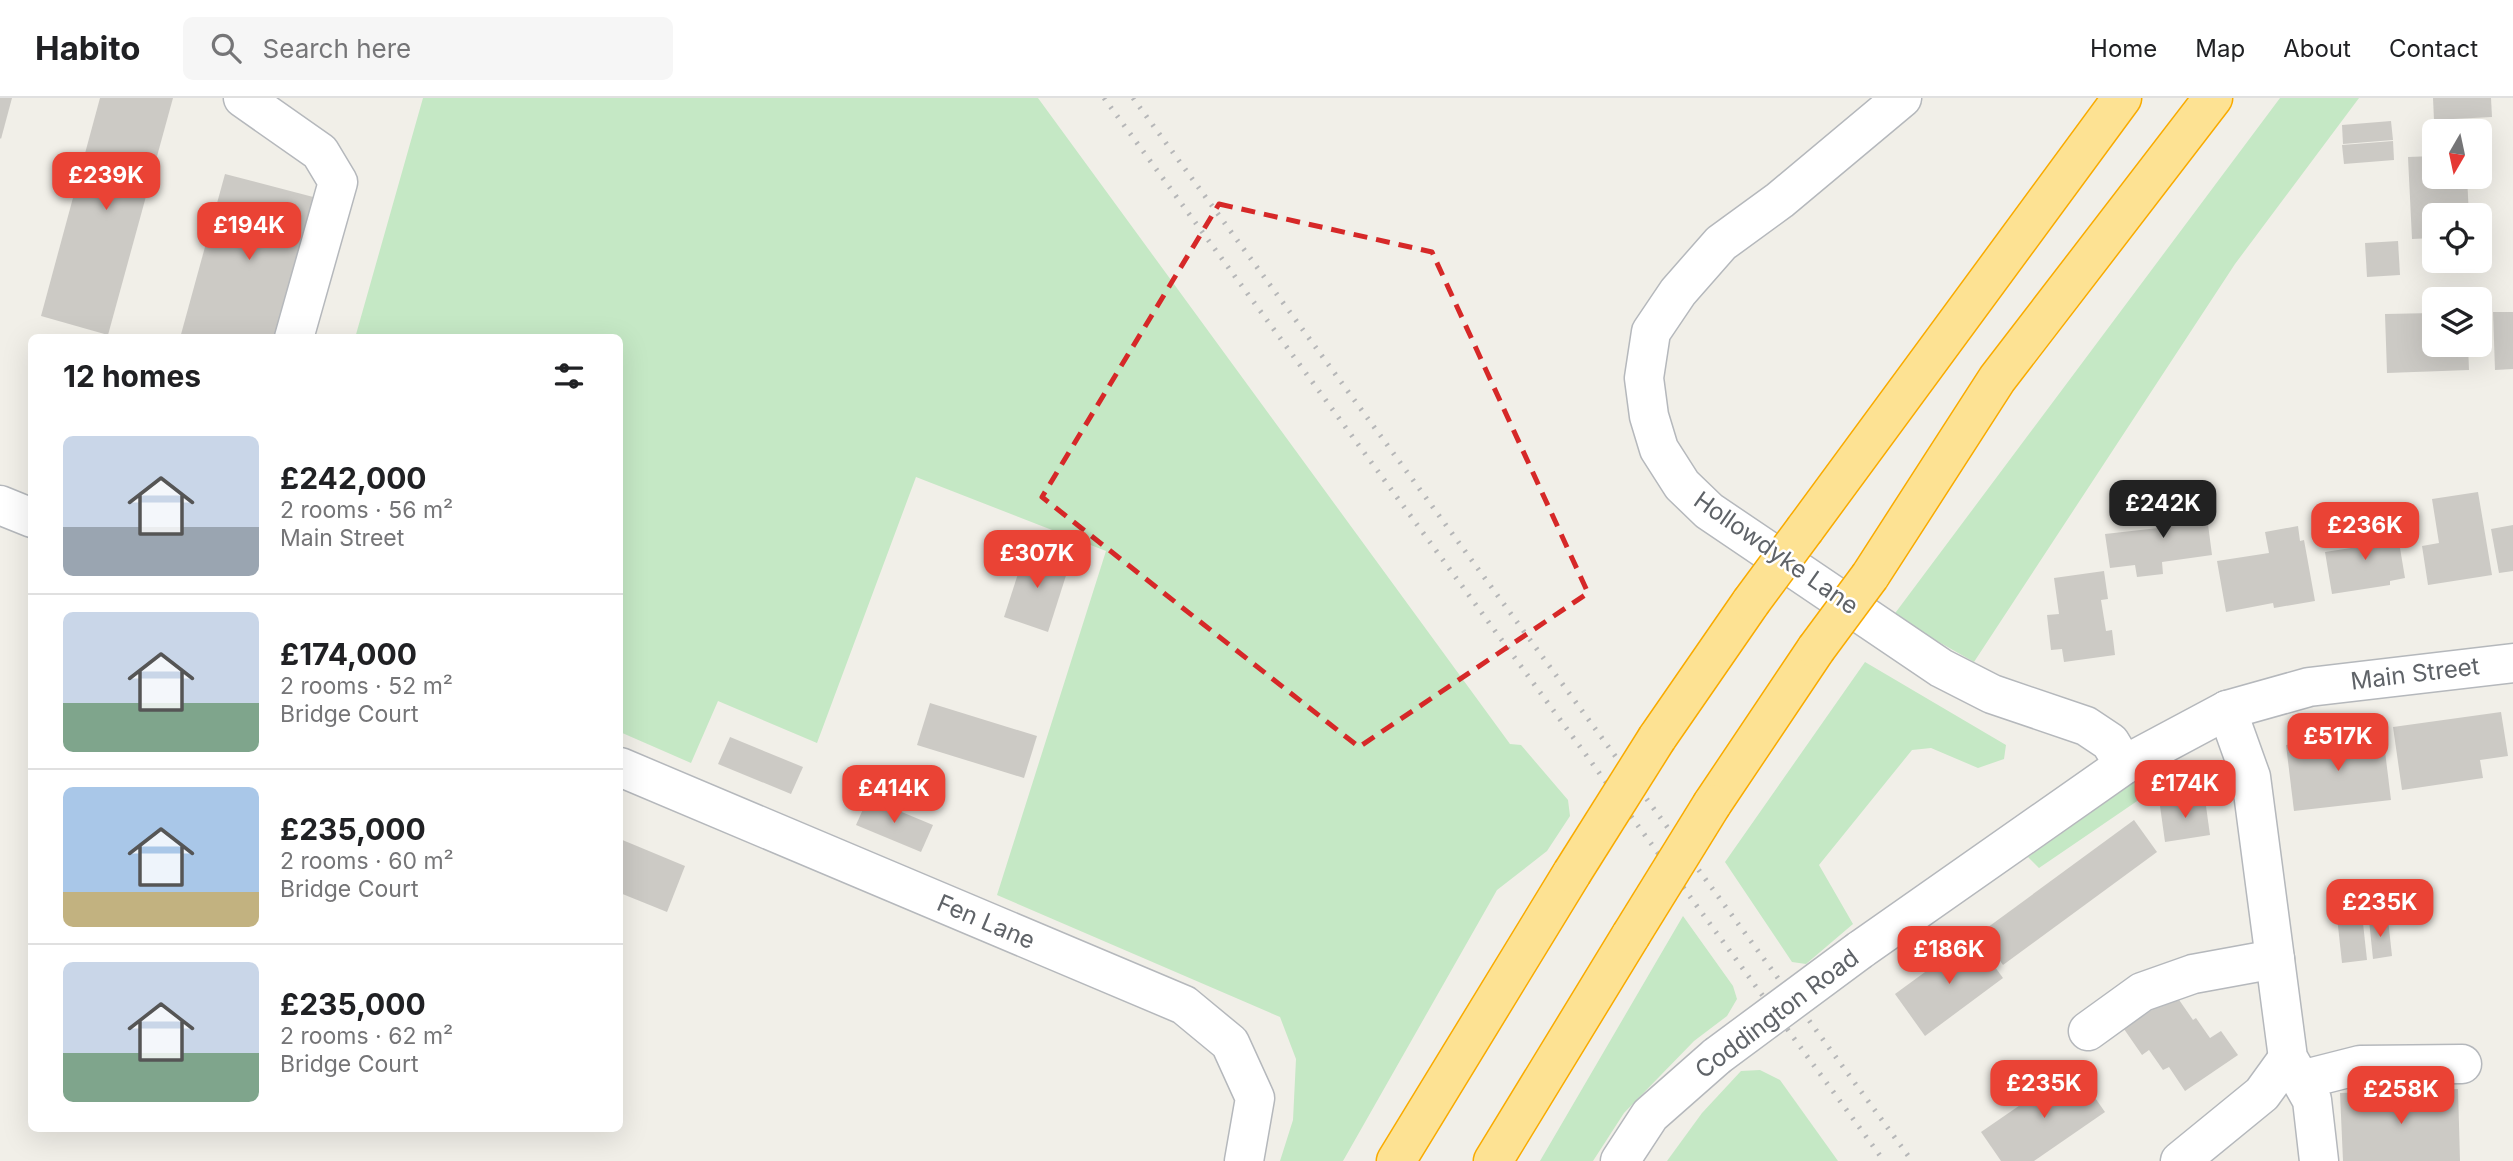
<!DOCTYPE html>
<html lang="en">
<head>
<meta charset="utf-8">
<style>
	:root { --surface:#fff; --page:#f6f6f6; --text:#202124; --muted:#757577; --line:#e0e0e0; --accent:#ea4335 }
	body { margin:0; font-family:Inter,sans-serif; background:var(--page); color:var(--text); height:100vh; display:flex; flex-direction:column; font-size:26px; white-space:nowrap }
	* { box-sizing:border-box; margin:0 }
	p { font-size:23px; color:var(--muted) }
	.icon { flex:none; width:38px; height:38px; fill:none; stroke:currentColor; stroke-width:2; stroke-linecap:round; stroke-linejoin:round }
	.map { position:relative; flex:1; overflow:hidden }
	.details { position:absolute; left:28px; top:236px; width:595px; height:798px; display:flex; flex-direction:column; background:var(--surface); border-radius:10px; box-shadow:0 7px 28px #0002 }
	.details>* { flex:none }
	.needle { width:46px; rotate:189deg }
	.tools { position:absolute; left:2422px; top:21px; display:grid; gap:14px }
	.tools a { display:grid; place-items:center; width:70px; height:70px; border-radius:10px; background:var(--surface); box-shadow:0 7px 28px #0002; font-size:35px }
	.price { position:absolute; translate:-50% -60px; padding:0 16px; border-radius:14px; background:var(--accent); color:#fff; font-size:23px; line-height:46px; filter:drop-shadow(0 2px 4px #0008) }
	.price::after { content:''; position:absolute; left:50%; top:42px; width:21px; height:16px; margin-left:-10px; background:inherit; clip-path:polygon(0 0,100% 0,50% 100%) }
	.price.active { background:#222; color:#fff }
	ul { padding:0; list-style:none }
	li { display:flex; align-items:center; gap:21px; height:175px; padding:0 35px }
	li+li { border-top:2px solid var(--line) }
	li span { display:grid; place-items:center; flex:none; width:196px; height:140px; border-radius:10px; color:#555 }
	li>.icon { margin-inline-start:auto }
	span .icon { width:84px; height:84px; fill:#fffc; stroke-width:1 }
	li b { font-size:30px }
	h2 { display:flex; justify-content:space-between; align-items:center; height:84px; padding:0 35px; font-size:30px }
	header { display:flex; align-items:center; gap:42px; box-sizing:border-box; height:98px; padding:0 35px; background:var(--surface); border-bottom:2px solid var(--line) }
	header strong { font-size:33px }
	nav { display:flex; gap:38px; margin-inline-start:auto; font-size:24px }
	.search { width:490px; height:63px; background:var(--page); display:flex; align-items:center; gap:18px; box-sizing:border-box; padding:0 24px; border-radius:10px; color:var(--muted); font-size:26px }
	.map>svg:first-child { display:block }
	.green { fill:#c5e8c5 }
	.building { fill:#cccac5 }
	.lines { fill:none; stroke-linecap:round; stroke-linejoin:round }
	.minor-casing { stroke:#b5b8bc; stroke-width:41 }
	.highway-casing { stroke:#f9ab00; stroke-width:41 }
	.minor { stroke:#fff; stroke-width:38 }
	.highway { stroke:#fde293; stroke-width:38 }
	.rail { stroke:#b6b7b8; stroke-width:5; stroke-dasharray:2 9; stroke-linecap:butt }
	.minor-bridge-casing { stroke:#b5b8bc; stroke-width:41; stroke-linecap:butt }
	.highway-bridge-casing { stroke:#f9ab00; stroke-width:41; stroke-linecap:butt }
	.minor-bridge { stroke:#fff; stroke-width:38 }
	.highway-bridge { stroke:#fde293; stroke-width:38 }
	.marked { fill:none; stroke:#d62828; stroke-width:5; stroke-dasharray:14 9; stroke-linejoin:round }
	.labels { text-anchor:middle; stroke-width:5; stroke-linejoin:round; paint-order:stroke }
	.street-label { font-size:24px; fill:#5f6368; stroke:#fff }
</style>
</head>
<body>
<header>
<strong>Habito</strong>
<div class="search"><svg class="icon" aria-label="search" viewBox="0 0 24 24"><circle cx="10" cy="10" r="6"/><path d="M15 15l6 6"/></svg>Search here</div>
<nav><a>Home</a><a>Map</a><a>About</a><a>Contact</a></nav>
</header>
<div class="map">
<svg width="2513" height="1063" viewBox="0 0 2513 1063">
	<rect width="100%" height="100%" fill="#f1efe8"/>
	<g class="green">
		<polygon points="423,0 1038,0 1510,646 1521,647 1568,702 1570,718 1547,753 1497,792 1343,1063 1280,1063 1293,1022 1296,961 1280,919 997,797 1106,453 916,379 817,645 718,603 691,665 620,634 620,240 355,240"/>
		<polygon points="2280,0 2359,0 2235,166 1974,564 1893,518"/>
		<polygon points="1865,564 2006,647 2004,661 1978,670 1931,650 1912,652 1819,767 1853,826 1806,866 1792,864 1725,764"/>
		<polygon points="2170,659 2173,667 2193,663 2203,673 2165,684 2039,770 2028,759"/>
		<polygon points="1683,818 1733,888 1737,901 1727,918 1694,943 1624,1015 1593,1063 1540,1063"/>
		<polygon points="1760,972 1780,982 1838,1063 1667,1063 1702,1015 1741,973"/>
	</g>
	<g class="building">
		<polygon points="0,0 12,0 1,41 0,40"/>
		<polygon points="100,0 173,0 108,237 41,218"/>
		<polygon points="2433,0 2491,0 2492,19 2434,22"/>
		<polygon points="2391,23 2393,42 2343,46 2342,27"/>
		<polygon points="2393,43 2394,62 2344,66 2342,47"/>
		<polygon points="2434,58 2434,79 2467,79 2469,117 2434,117 2434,140 2412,141 2408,59"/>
		<polygon points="225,76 317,100 279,240 180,240"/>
		<polygon points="2398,143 2400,177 2367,179 2365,145"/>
		<polygon points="2493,214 2513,214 2513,271 2495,272"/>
		<polygon points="2434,215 2434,247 2468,247 2469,272 2387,275 2385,216"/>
		<polygon points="2478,394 2492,477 2428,487 2422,448 2439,445 2432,401"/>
		<polygon points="2205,403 2212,457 2162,464 2163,476 2137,479 2135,467 2110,470 2105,436 2158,430 2155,409"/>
		<polygon points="2382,427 2385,446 2399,444 2405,480 2390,483 2390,487 2332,496 2325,454 2351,450 2348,432"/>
		<polygon points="2513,427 2513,473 2499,475 2491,431"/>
		<polygon points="2298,428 2300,443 2304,442 2315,503 2274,510 2273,505 2226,514 2217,463 2269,455 2265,434"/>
		<polygon points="1026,451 1070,465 1048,534 1004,519"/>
		<polygon points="2104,473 2108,501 2101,502 2106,533 2112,532 2115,557 2064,564 2062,551 2051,552 2047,517 2059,516 2054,480"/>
		<polygon points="930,605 1037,638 1024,680 917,647"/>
		<polygon points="2501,614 2508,658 2480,662 2483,680 2402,692 2393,629"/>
		<polygon points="2383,637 2391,702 2294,713 2286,647"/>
		<polygon points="730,639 803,669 791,696 718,666"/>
		<polygon points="868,700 933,727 921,754 856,727"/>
		<polygon points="2205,701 2210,737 2165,744 2160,708"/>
		<polygon points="2134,722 2157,754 2003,867 1980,835"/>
		<polygon points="620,741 685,768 667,814 620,795"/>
		<polygon points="2362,816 2367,862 2342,865 2337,819"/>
		<polygon points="2388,821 2392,858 2373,861 2369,822"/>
		<polygon points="1973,839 2003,880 1925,938 1895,896"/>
		<polygon points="2175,896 2193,922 2196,920 2210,940 2221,933 2238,957 2185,993 2169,969 2163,972 2149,952 2142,957 2124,931"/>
		<polygon points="2074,970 2105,1014 2034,1063 2001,1063 1981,1034"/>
		<polygon points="2458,991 2460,1063 2343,1063 2340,995"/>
	</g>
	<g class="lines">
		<g class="minor-casing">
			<g id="minor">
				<polyline points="243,0 320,54 338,84 294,240"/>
				<polyline points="1902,0 1780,102 1721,145 1678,194 1651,234 1644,280 1649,318 1659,351 1682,387 1709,413 1941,570 1992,596 2086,628 2110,644 2124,667"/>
				<polyline points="0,407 32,420"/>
				<polyline points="2227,612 2251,679 2288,960 2312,1002 2319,1063"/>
				<polyline points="620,669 1184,907 1230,945 1255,1000 1244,1063"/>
				<polyline points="1860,852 2124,667 2227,612 2309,589 2513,565"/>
				<polyline points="2088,933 2142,894 2193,876 2275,861"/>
				<polyline points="2301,982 2360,967 2462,966"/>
				<polyline points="1620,1063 1650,1017 1717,958"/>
				<polyline points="2180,1063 2262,996 2288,960"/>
			</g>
		</g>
		<g class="highway-casing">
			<g id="highway">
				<polyline points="1805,431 2122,0"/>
				<polyline points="1870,478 1997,281 2213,0"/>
				<polyline points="1657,640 1751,504"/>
				<polyline points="1712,706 1816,551"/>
				<polyline points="1396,1063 1572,775"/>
				<polyline points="1493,1063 1631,837"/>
			</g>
		</g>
		<use href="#minor" class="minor"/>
		<use href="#highway" class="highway"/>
		<g class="rail">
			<polyline points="1104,0 1884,1063"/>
			<polyline points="1133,0 1912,1063"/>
		</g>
		<g class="minor-bridge-casing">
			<polyline id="minor-bridge" points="1717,958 1860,852"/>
		</g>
		<g class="highway-bridge-casing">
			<g id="highway-bridge">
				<polyline points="1751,504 1805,431"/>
				<polyline points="1816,551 1870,478"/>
				<polyline points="1572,775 1657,640"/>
				<polyline points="1631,837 1712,706"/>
			</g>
		</g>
		<use href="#minor-bridge" class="minor-bridge"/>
		<use href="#highway-bridge" class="highway-bridge"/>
	</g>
	<path class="marked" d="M1219,106l213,48 156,341 -229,154 -317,-250z"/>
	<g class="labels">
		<g class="street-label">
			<text transform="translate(1776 455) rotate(35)" y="8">Hollowdyke Lane</text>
			<text transform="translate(2415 576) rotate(-7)" y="8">Main Street</text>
			<text transform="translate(986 824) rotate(23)" y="8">Fen Lane</text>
			<text transform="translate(1777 916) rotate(-37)" y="8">Coddington Road</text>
		</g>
	</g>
</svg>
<div class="tools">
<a><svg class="needle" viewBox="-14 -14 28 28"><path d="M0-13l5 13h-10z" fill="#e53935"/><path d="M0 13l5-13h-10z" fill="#757577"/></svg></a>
<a><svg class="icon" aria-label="locate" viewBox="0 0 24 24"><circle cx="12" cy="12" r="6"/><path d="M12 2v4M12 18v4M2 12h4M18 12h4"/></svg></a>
<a><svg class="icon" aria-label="layers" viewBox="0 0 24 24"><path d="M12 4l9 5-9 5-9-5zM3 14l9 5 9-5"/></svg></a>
</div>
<b class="price" style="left:106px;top:114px">£239K</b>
<b class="price" style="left:249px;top:164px">£194K</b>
<b class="price active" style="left:2163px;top:442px">£242K</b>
<b class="price" style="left:2365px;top:464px">£236K</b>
<b class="price" style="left:1037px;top:492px">£307K</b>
<b class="price" style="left:2338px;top:675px">£517K</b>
<b class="price" style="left:2185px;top:722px">£174K</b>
<b class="price" style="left:894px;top:727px">£414K</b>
<b class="price" style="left:2380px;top:841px">£235K</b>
<b class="price" style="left:1949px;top:888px">£186K</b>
<b class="price" style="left:2044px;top:1022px">£235K</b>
<b class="price" style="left:2401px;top:1028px">£258K</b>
<section class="details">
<h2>12 homes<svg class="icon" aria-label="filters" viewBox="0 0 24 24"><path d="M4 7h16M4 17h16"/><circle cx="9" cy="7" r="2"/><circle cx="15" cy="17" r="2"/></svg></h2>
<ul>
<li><span style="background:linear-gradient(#c9d6e8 65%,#9aa5b1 0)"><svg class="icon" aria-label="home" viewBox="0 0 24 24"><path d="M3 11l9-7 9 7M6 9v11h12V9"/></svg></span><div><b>£242,000</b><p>2 rooms · 56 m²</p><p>Main Street</p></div></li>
<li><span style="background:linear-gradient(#c9d6e8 65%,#7fa58c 0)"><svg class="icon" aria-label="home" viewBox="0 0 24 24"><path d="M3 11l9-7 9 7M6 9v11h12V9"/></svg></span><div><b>£174,000</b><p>2 rooms · 52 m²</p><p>Bridge Court</p></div></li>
<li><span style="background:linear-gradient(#a9c7e8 75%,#c2b280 0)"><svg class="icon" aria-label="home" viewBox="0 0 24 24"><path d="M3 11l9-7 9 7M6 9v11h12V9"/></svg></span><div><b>£235,000</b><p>2 rooms · 60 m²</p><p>Bridge Court</p></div></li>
<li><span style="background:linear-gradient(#c9d6e8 65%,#7fa58c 0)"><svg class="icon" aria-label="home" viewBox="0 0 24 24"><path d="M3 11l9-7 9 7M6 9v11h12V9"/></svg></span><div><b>£235,000</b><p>2 rooms · 62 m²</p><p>Bridge Court</p></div></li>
</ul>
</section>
</div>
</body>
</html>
